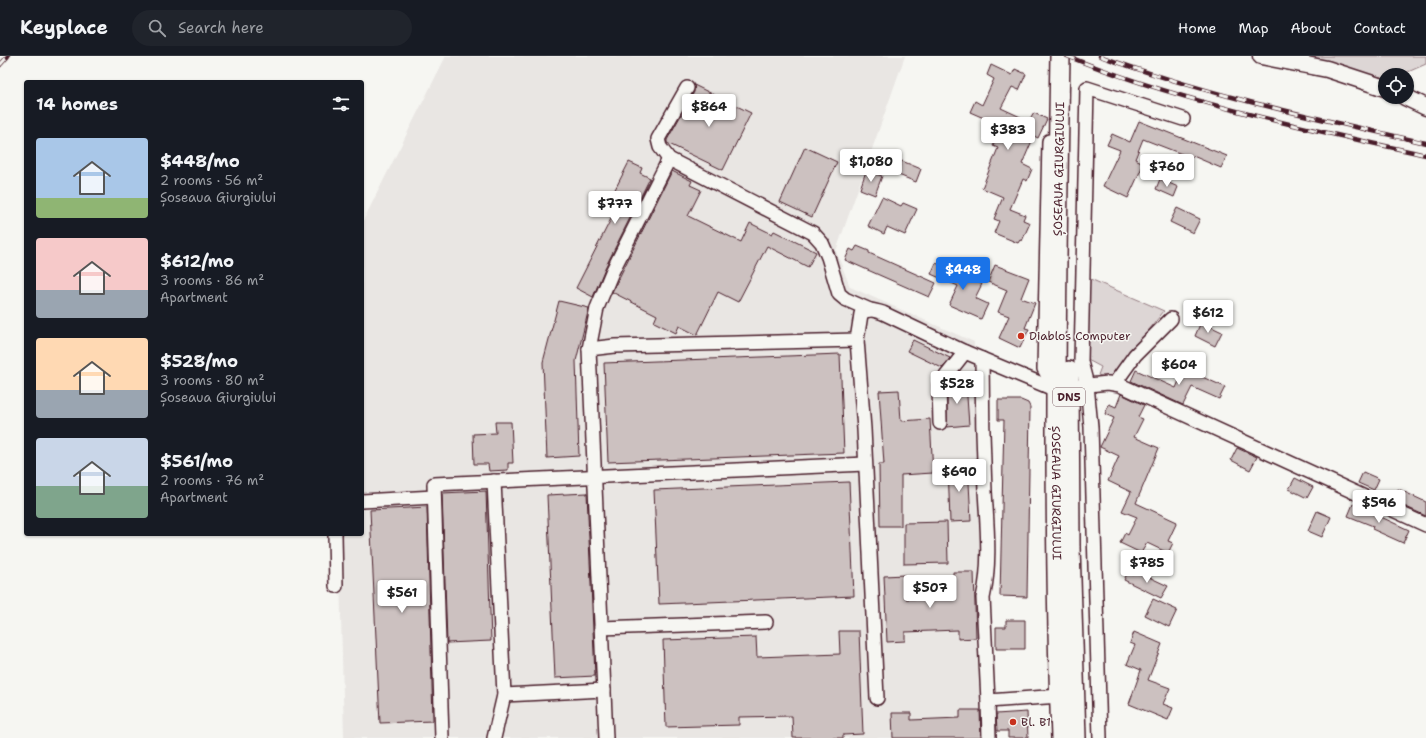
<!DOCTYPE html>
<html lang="en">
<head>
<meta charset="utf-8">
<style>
	:root { --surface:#171b24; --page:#20242c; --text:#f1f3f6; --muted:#9ea1a6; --line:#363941; --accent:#1a73e8 }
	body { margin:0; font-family:"Shantell Sans",sans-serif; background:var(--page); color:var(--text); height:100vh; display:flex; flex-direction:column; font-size:15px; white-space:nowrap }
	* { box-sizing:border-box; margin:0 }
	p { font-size:13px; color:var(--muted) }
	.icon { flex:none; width:22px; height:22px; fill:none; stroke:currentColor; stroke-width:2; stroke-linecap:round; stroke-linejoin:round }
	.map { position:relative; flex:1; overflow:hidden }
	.sheet { position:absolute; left:24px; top:24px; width:340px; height:456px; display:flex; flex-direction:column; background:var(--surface); border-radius:4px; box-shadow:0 1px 3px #0004 }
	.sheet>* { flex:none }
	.buttons { position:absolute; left:1378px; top:12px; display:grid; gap:8px }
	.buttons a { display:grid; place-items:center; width:36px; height:36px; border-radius:50%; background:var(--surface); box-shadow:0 1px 3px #0004; font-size:20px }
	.price { position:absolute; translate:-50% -34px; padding:0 9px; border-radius:4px; background:#fff; color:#222; font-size:13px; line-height:26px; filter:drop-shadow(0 1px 2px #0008) }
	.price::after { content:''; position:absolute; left:50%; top:24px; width:12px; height:9px; margin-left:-6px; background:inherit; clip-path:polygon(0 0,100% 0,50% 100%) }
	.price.active { background:var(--accent); color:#fff }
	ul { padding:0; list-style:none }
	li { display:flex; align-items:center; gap:12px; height:100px; padding:0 12px }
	li span { display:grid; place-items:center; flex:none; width:112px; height:80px; border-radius:4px; color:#555 }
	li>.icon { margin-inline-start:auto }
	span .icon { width:48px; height:48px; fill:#fffc; stroke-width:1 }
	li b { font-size:17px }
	h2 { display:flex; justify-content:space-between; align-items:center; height:48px; padding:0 12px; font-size:17px }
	header { display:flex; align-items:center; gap:24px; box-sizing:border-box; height:56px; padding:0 20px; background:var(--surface); border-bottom:1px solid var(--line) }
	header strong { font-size:19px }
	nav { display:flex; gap:22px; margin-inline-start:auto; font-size:14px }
	.search { width:280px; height:36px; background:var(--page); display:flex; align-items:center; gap:10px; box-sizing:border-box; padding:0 14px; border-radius:22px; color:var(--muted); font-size:15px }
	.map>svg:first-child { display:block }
	.built { fill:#e9e6e3 }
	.green { fill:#ddd6d5; stroke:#947a80 }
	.building { fill:#ccc1c0; stroke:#4a1f2b }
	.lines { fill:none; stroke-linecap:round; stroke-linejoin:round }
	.minor-casing { stroke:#4a1f2b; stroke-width:16 }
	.major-casing { stroke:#4a1f2b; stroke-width:19 }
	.highway-casing { stroke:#4a1f2b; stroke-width:22 }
	.minor { stroke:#f6f6f2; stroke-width:13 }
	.major { stroke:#f6f6f2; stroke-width:16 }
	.highway { stroke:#f6f6f2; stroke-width:19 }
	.rail-casing { stroke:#4a1f2b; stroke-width:4.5 }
	.rail { stroke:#f6f6f2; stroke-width:3; stroke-dasharray:9; stroke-linecap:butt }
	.poi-dot { fill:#c8321e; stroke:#f6f6f2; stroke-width:1.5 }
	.labels { text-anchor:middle; stroke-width:3; stroke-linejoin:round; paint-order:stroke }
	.shield { fill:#f6f6f2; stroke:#7e6067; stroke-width:1 }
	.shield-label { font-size:11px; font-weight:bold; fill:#4a1f2b }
	.street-label { font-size:12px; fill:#4a1f2b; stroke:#f6f6f2 }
	.poi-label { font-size:12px; fill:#4a1f2b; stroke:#f6f6f2; text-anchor:start }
</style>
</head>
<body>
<header>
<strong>Keyplace</strong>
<div class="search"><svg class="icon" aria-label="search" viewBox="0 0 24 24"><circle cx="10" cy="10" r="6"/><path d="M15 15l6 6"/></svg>Search here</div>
<nav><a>Home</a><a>Map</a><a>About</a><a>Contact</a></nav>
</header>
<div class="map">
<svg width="1426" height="682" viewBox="0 0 1426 682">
	<rect width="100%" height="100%" fill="#f6f6f2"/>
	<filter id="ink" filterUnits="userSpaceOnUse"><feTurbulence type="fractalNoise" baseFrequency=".025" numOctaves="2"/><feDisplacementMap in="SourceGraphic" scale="8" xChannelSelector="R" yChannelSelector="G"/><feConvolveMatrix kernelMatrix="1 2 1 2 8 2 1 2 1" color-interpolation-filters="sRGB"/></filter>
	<g filter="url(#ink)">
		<polygon class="built" points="446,0 905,0 836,195 850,231 974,286 987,682 344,682 339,478 362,478 362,167"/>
		<g class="green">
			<polygon points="1287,0 1426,0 1426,8 1401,19 1385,19 1385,22"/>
			<polygon points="1088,222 1164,255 1110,323 1098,319 1101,311 1086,303"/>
		</g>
		<g class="building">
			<polygon points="991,9 1012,19 1015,13 1026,18 1019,34 1012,31 1001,52 1029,65 1034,57 1047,63 1038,82 1034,80 1022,108 1032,113 1027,125 1023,123 1010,153 1025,159 1023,164 1030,167 1022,185 1020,184 1018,187 994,177 999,165 994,163 1003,141 982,132 998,92 993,90 1002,70 970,56 975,45 982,49 994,23 987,19"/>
			<polygon points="694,29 751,57 723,114 667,87 667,84 694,36"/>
			<polygon points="1139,65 1227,100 1221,112 1193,100 1192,102 1143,83 1135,103 1144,107 1128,142 1103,130 1120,94 1107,89 1112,78 1130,86"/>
			<polygon points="805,91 837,106 812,161 780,146"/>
			<polygon points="902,105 921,113 916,126 896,118"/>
			<polygon points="629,106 642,112 640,117 650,122 605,212 593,241 576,232 614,157 605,153"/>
			<polygon points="672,115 692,125 690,129 701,134 688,160 741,186 750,167 772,178 774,175 816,196 808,211 767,190 738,246 718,236 697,279 679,270 676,277 654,266 657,259 612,236"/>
			<polygon points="866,115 882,120 875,139 860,133"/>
			<polygon points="1160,123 1178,131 1174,141 1156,133"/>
			<polygon points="882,141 901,150 903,147 917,153 905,179 887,171 884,178 868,170"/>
			<polygon points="1177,152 1200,163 1193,177 1170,166"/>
			<polygon points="857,190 869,195 869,197 936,227 929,241 845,204 850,193 854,195"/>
			<polygon points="936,207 982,228 975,242 988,248 981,263 949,249 958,230 931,218"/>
			<polygon points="995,209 1029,222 1021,242 1035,247 1025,272 1029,273 1020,292 999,282 1009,260 998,256 1007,234 988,226"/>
			<polygon points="559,245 589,252 576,305 579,400 547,402 543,306"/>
			<polygon points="1201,266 1222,276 1215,290 1195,280"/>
			<polygon points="913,284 950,302 942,312 907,295"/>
			<polygon points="840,298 844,397 608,406 604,307"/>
			<polygon points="1184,313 1225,331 1219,343 1192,331 1183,349 1131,325 1136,314 1176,332"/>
			<polygon points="966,327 969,369 947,371 947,332 950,328"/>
			<polygon points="899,334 901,365 930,363 933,417 901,419 901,470 880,470 879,408 884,408 879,335"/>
			<polygon points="1121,338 1144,349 1138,361 1143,363 1134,381 1159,392 1136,447 1177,466 1168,485 1173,487 1168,497 1147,487 1141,497 1120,487 1125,477 1128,479 1137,461 1122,455 1131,436 1108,425 1119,400 1100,391 1114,362 1105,358 1109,348 1116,351"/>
			<polygon points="998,344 1021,344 1028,347 1030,351 1027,541 1000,540 1004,364 998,364"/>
			<polygon points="495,366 511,366 513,407 508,407 508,414 489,415 488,408 474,408 473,378 496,377"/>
			<polygon points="1237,392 1257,401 1250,414 1231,404"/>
			<polygon points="968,408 971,465 950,466 948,409"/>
			<polygon points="1363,416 1379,423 1374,434 1358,427"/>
			<polygon points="1295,422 1313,431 1307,442 1289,433"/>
			<polygon points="849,426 854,540 659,548 654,434"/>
			<polygon points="1398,433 1426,446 1426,460 1393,445"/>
			<polygon points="486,435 491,585 447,587 442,437"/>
			<polygon points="587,437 595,620 555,622 547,439"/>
			<polygon points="1353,448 1409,474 1403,487 1372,473 1373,470 1348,460"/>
			<polygon points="427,451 433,665 380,667 370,454"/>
			<polygon points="1317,455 1331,461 1322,481 1308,475"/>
			<polygon points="947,466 948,507 904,508 904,467"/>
			<polygon points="1136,515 1168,530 1161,542 1124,524 1128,516 1134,519"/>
			<polygon points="953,516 974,516 976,582 958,583 958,574 905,576 905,585 887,586 884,520 905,519 906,543 954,542"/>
			<polygon points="1153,543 1177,554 1169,571 1145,559"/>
			<polygon points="1006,564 1025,564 1025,593 996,593 996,571 1006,571"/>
			<polygon points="839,575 859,575 863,678 843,679 843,682 793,682 792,660 739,661 739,669 666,671 663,584 756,581 757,601 840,598"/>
			<polygon points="1134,576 1162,588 1148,624 1170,632 1163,648 1173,652 1168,664 1129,648 1141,614 1127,608 1135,589 1130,587"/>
			<polygon points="960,654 980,654 981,682 893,682 892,657 911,657 911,664 960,662"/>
			<polygon points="1027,656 1028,682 1008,682 1008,675 997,675 996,658"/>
		</g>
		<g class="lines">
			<g class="minor-casing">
				<g id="minor">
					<polyline points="687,32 658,83 660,91 669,103 813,177 822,187 828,201 839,238 845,243 870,254"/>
					<polyline points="1049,85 1044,313 1055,332"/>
					<polyline points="589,293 615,290 857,284"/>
					<path d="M982,303c0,44 1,88 3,132 2,35 6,72 -2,107l5,103 72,-5"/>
					<polyline points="1115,327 1135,299 1171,263"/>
					<polyline points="1079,330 1108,327 1120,329 1426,469"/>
					<polyline points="940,367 939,329 965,296"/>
					<polyline points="362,445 434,441"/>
					<polyline points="335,478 336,530"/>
					<polyline points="601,572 766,566"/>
					<polyline points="504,639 604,634"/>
					<path d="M877,642l-13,-269 -7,-89 4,-26c7,-6 13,-4 22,-1l82,39 91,38"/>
					<polyline points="988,645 989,682"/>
					<polyline points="442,682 434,428 865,408"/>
					<polyline points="494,682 504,639 494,425"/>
					<polyline points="606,682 589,293 597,252 612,216 669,103"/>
					<polyline points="1100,682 1091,371 1087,329 1081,306 1087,32 1183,63"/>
				</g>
			</g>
			<g class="major-casing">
				<g id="major">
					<polyline points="1261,0 1327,13 1385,32"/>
					<polyline points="1405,41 1426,51"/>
				</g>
			</g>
			<g class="highway-casing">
				<g id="highway">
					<path id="s1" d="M1060,0c-4,227 -7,455 1,682"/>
					<polyline points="1069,315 1070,491 1076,682"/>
				</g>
			</g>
			<use href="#minor" class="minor"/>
			<use href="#major" class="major"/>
			<use href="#highway" class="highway"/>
			<g class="rail-casing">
				<g id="rail">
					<path d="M1067,0c116,47 238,72 359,99"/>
					<path d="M1100,0c106,39 216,62 326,87"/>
					<polyline points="0,9 8,0"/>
				</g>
			</g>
			<use href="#rail" class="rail"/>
		</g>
	</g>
	<g class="poi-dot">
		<circle cx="1021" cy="280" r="4"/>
		<circle cx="1013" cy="666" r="4"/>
	</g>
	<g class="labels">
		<rect class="shield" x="1053" y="332" width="32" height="18" rx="3"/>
		<g class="shield-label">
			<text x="1069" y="345">DN5</text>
		</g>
		<g class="street-label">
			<text transform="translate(1059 113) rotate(-89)" y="4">ȘOSEAUA GIURGIULUI</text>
			<text dy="4" stroke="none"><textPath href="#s1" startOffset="437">ȘOSEAUA GIURGIULUI</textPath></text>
		</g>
		<g class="poi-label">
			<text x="1029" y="284">Diablos Computer</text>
			<text x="1021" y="670">Bl. B1</text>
		</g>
	</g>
</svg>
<div class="buttons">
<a><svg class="icon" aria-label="locate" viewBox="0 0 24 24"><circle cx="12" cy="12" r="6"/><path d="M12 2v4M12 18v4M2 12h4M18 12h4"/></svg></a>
</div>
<b class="price" style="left:709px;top:72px">$864</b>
<b class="price" style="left:1008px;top:95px">$383</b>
<b class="price" style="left:871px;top:127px">$1,080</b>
<b class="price" style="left:1167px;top:132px">$760</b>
<b class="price" style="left:615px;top:169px">$777</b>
<b class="price active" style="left:963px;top:235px">$448</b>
<b class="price" style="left:1208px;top:278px">$612</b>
<b class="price" style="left:1179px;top:330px">$604</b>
<b class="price" style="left:957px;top:349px">$528</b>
<b class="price" style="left:959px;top:437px">$690</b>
<b class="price" style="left:1379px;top:468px">$596</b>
<b class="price" style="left:1147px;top:528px">$785</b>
<b class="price" style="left:930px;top:553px">$507</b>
<b class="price" style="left:402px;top:558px">$561</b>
<section class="sheet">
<h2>14 homes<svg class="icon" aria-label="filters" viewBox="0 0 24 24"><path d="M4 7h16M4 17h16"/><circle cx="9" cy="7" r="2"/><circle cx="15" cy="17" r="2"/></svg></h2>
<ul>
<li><span style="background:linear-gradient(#a9c7e8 75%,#8fb573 0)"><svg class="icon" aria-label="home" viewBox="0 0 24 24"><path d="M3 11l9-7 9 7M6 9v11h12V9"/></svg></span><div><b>$448/mo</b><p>2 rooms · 56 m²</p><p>Șoseaua Giurgiului</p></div></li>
<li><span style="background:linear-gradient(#f6c9c9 65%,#9aa5b1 0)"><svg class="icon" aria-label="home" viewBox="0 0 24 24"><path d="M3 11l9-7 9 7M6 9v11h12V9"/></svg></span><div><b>$612/mo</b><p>3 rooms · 86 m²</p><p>Apartment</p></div></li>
<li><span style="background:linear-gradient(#ffd9b3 65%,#9aa5b1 0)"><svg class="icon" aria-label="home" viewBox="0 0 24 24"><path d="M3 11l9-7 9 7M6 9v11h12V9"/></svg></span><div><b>$528/mo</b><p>3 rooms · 80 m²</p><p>Șoseaua Giurgiului</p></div></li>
<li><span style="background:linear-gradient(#c9d6e8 60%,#7fa58c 0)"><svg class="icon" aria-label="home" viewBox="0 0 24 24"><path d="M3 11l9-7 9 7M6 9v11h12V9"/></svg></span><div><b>$561/mo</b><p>2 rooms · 76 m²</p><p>Apartment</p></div></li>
</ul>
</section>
</div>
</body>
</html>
